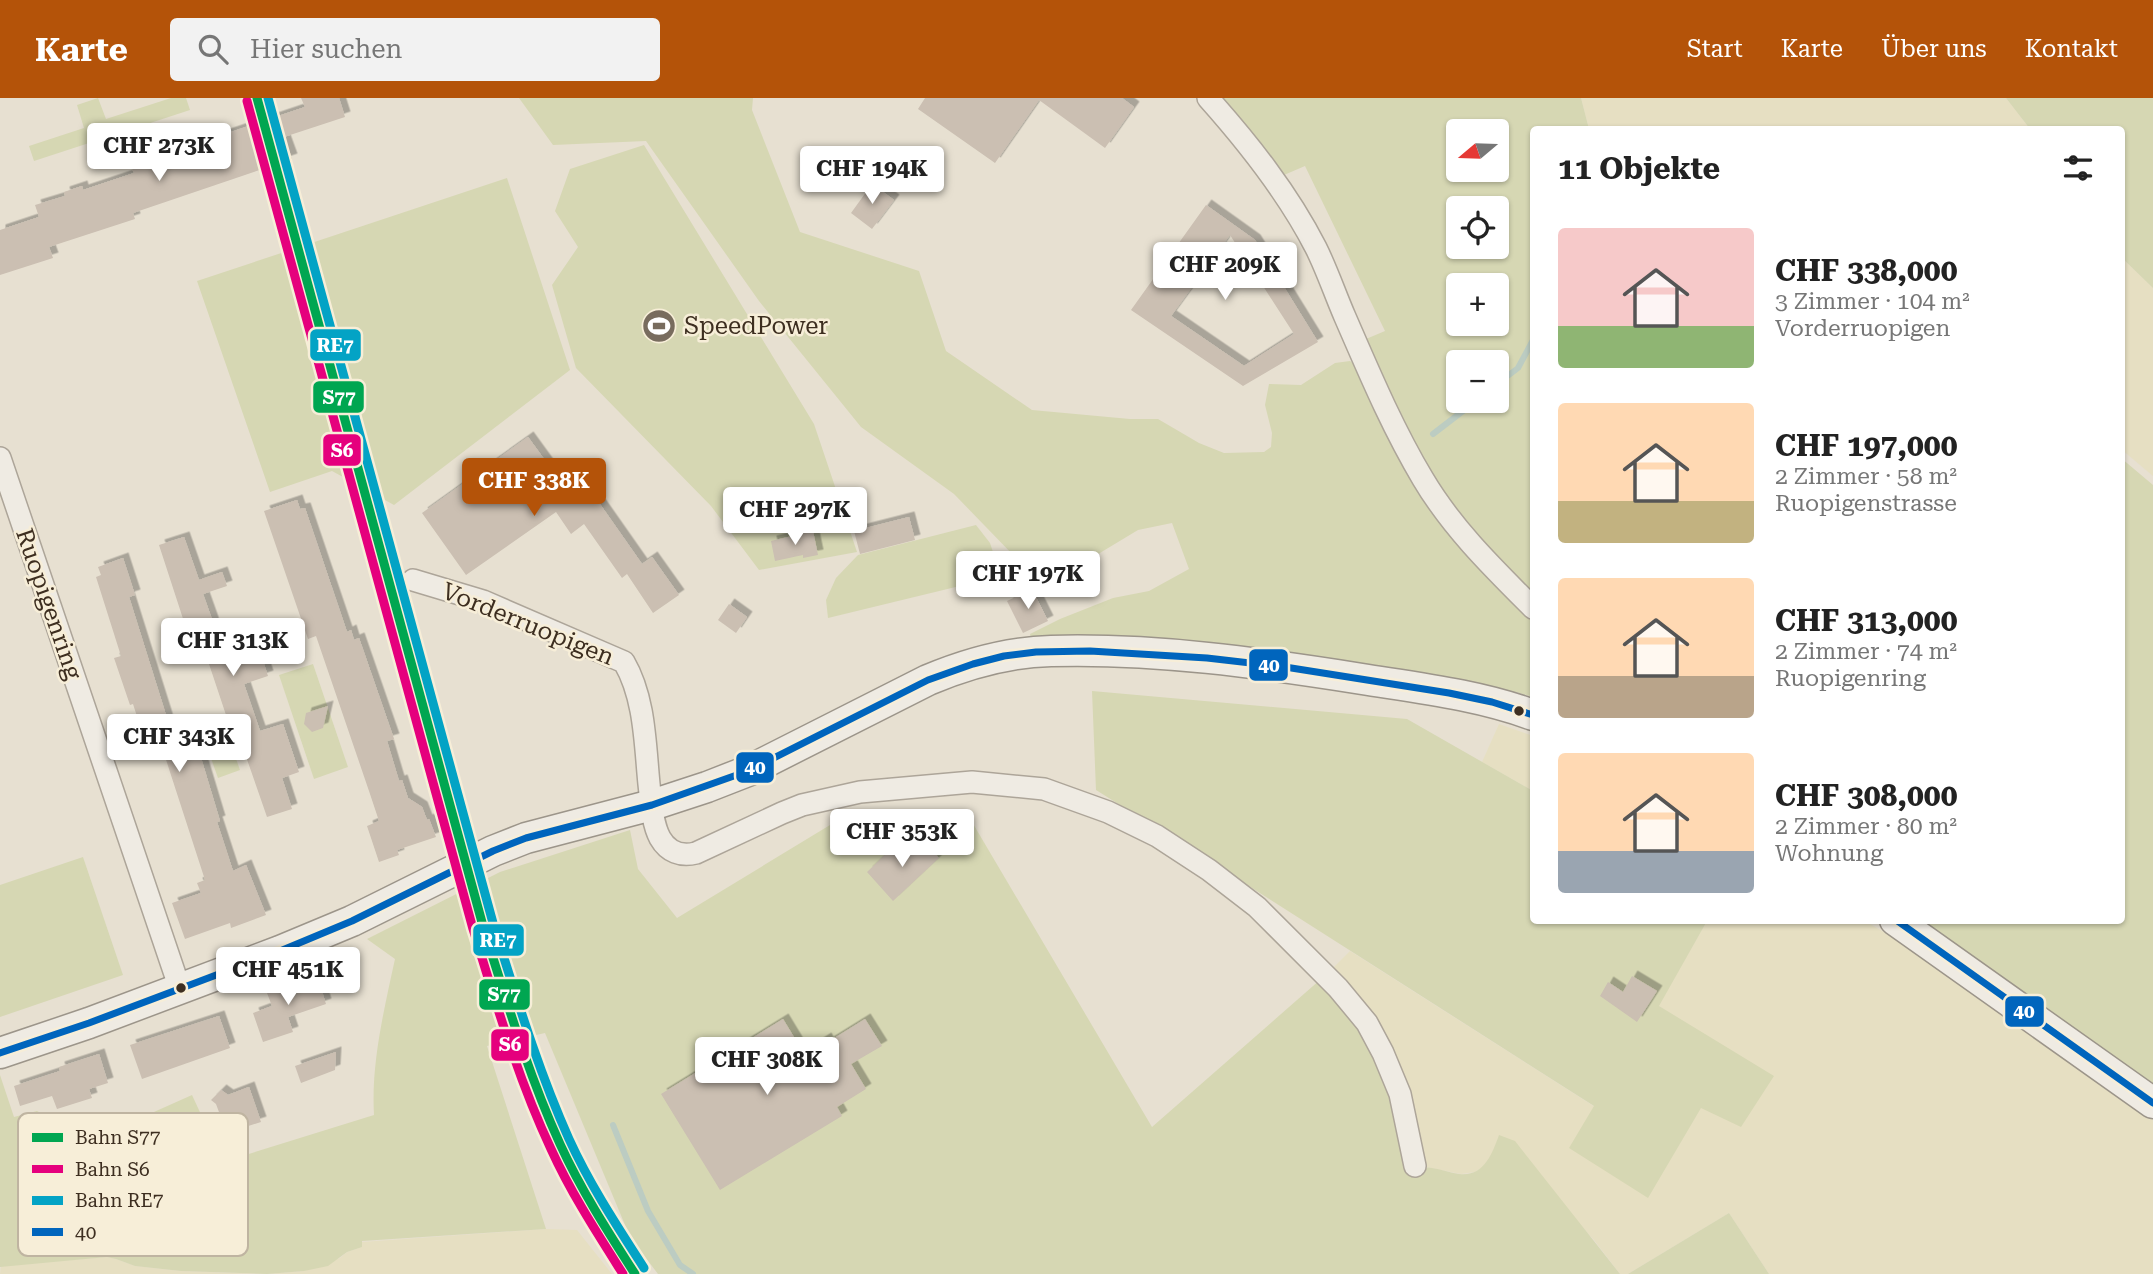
<!DOCTYPE html>
<html lang="de">
<head>
<meta charset="utf-8">
<style>
	:root { --surface:#fff; --page:#f2f2f2; --text:#222; --muted:#767676; --accent:#b45309 }
	body { margin:0; font-family:"Roboto Serif",serif; background:var(--page); color:var(--text); height:100vh; display:flex; flex-direction:column; font-size:26px; white-space:nowrap }
	* { box-sizing:border-box; margin:0 }
	p { font-size:23px; color:var(--muted) }
	.icon { flex:none; width:38px; height:38px; fill:none; stroke:currentColor; stroke-width:2; stroke-linecap:round; stroke-linejoin:round }
	.map { position:relative; flex:1; overflow:hidden }
	.sheet { position:absolute; left:1530px; top:28px; width:595px; height:798px; display:flex; flex-direction:column; background:var(--surface); border-radius:7px; box-shadow:0 2px 5px #0004 }
	.sheet>* { flex:none }
	.needle { width:46px; rotate:251deg }
	.buttons { position:absolute; left:1446px; top:21px; display:grid; gap:14px }
	.buttons a { display:grid; place-items:center; width:63px; height:63px; border-radius:7px; background:var(--surface); box-shadow:0 2px 5px #0004; font-size:35px }
	.price { position:absolute; translate:-50% -60px; padding:0 16px; border-radius:7px; background:#fff; color:#222; font-size:23px; line-height:46px; filter:drop-shadow(0 2px 4px #0008) }
	.price::after { content:''; position:absolute; left:50%; top:42px; width:21px; height:16px; margin-left:-10px; background:inherit; clip-path:polygon(0 0,100% 0,50% 100%) }
	.price.on { background:var(--accent); color:#fff }
	ul { padding:0; list-style:none }
	li { display:flex; align-items:center; gap:21px; height:175px; padding:0 28px }
	li span { display:grid; place-items:center; flex:none; width:196px; height:140px; border-radius:7px; color:#555 }
	li>.icon { margin-inline-start:auto }
	span .icon { width:84px; height:84px; fill:#fffc; stroke-width:1 }
	li b { font-size:30px }
	h2 { display:flex; justify-content:space-between; align-items:center; height:84px; padding:0 28px; font-size:30px }
	header { display:flex; align-items:center; gap:42px; box-sizing:border-box; height:98px; padding:0 35px; background:var(--accent); color:#fff }
	header strong { font-size:33px }
	nav { display:flex; gap:38px; margin-inline-start:auto; font-size:24px }
	.search { width:490px; height:63px; background:var(--page); display:flex; align-items:center; gap:18px; box-sizing:border-box; padding:0 24px; border-radius:7px; color:var(--muted); font-size:26px }
	.map>svg:first-child { display:block }
	.farmland { fill:#e6dfc2 }
	.green { fill:#d6d7b3; fill-rule:evenodd }
	.lines { fill:none; stroke-linecap:round; stroke-linejoin:round }
	.stream { stroke:#bcccc2; stroke-width:6 }
	.building { fill:#cbbfb2; fill-rule:evenodd; filter:url(#shadow) }
	.street-casing { stroke:#ada599; stroke-width:24 }
	.secondary-casing { stroke:#9c958a; stroke-width:33 }
	.street { stroke:#efebe3; stroke-width:21 }
	.secondary { stroke:#efebe3; stroke-width:30 }
	.bus-1-casing { stroke:#f7eed8; stroke-width:12 }
	.bus-1 { stroke:#0065bd; stroke-width:7 }
	.rail-1-casing { stroke:#f7eed8; stroke-width:14 }
	.rail-2-casing { stroke:#f7eed8; stroke-width:14 }
	.rail-3-casing { stroke:#f7eed8; stroke-width:14 }
	.rail-1 { stroke:#00a651; stroke-width:9 }
	.rail-2 { stroke:#e5007d; stroke-width:9 }
	.rail-3 { stroke:#03a3c5; stroke-width:9 }
	.bus-dot { fill:#3d2e20; stroke:#f7eed8; stroke-width:2.5 }
	.labels { text-anchor:middle; stroke-width:5; stroke-linejoin:round; paint-order:stroke }
	.poi-label { font-size:24px; fill:#3d2e20; stroke:#f7eed8; text-anchor:start }
	.street-label { font-size:24px; fill:#3d2e20; stroke:#f7eed8 }
	.key { fill:#f7eed8; stroke:#bfb4a1; stroke-width:2 }
	.key-label { font-size:19px; fill:#3d2e20 }
	.line-badge { stroke:#f7eed8; stroke-width:2.5 }
	.badge-label { font-size:19px; text-anchor:middle; font-weight:bold; fill:#fff }
</style>
</head>
<body>
<header>
<strong>Karte</strong>
<div class="search"><svg class="icon" aria-label="search" viewBox="0 0 24 24"><circle cx="10" cy="10" r="6"/><path d="M15 15l6 6"/></svg>Hier suchen</div>
<nav><a>Start</a><a>Karte</a><a>Über uns</a><a>Kontakt</a></nav>
</header>
<div class="map">
<svg width="2153" height="1176" viewBox="0 0 2153 1176">
	<defs>
		<filter id="shadow"><feDropShadow dx="5.5" dy="-5.5" stdDeviation="0" flood-color="#0004"/></filter>
	</defs>
	<rect width="100%" height="100%" fill="#e7e0d1"/>
	<g class="farmland">
		<polygon points="1581,0 2006,0 2030,31 1589,31"/>
		<polygon points="2121,159 2153,190 2153,378 2121,351"/>
		<polygon points="1499,626 1533,638 1533,693 1482,664"/>
		<polygon points="1707,823 1865,823 1911,850 2153,1022 2153,1176 1769,1176 1729,1115 1628,1176 1620,1176 1594,1142 1499,1038 1492,1058 1483,1069 1475,1074 1461,1076 1426,1069 1330,873 1350,853 1595,1009 1658,908"/>
		<polygon points="546,1131 577,1132 612,1176 267,1176 304,1173 340,1160 347,1154 361,1149 362,1144"/>
		<polygon points="107,1159 116,1161 135,1168 181,1173 266,1176 0,1176 1,1168"/>
	</g>
	<g class="green">
		<polygon points="98,0 106,21 171,0 186,0 190,12 34,63 29,48 84,30 77,7"/>
		<polygon points="519,0 753,0 752,12 800,134 919,173 946,253 1032,312 1130,321 1158,321 1199,345 1224,355 1264,354 1271,349 1272,335 1265,307 1269,286 1301,287 1335,265 1350,263 1354,266 1496,485 1533,522 1533,599 1516,594 1514,599 1031,540 1030,536 1060,521 1113,500 1149,493 1189,471 1172,425 1138,432 1065,476 1016,460 954,396 861,329 759,203 646,43 553,47"/>
		<path d="M1220,0h361l8,31 -56,1v463c-23,-22 -47,-45 -67,-70 -44,-56 -73,-119 -100,-184l19,-8 -80,-165 -21,9zM1458,33h38v39h-38zM1458,110h38v39h-38zM1458,187h38v39h-38zM1458,264h38v39h-38z"/>
		<polygon points="2006,0 2153,0 2153,190 2121,159 2121,32 2030,31"/>
		<polygon points="644,47 814,326 857,454 759,472 711,408 576,270 552,187 578,149 555,113 570,71"/>
		<polygon points="507,80 570,272 394,407 332,373 270,394 197,183"/>
		<polygon points="2121,360 2153,387 2153,1005 1895,823 2121,822"/>
		<polygon points="976,427 990,445 1001,478 828,520 826,502 836,480 858,457"/>
		<polygon points="313,566 348,669 314,681 279,577"/>
		<polygon points="1092,593 1407,621 1533,693 1533,822 1707,823 1659,908 1774,978 1741,1029 1701,1010 1648,1100 1569,1050 1594,1008 1208,762 1096,692"/>
		<polygon points="223,624 240,672 218,680 201,632"/>
		<path d="M916,720l56,4 180,305 169,-148 18,18 41,66 30,105c7,0 15,-1 22,0 9,1 18,5 27,6 25,3 33,-20 40,-39l16,6 105,133h-962l-28,-37 -85,-204 -58,13 59,183 -184,12v6l-15,5 -19,14 -24,5 -37,3 -86,-3 -46,-5 -19,-7 -9,-2 -107,10v-192l14,42 23,-6 15,8 -1,18 85,-17 56,-25 31,67 151,-47c-3,-52 10,-105 21,-156l-28,-20 133,-67 130,-42 8,39 39,49 158,-96z"/>
		<polygon points="83,759 123,877 0,919 0,787"/>
		<polygon points="1729,1115 1769,1176 1628,1176"/>
	</g>
	<g class="lines">
		<g class="stream">
			<polyline points="1496,287 1518,270 1533,242"/>
			<polyline points="1433,336 1476,303"/>
			<polyline points="613,1027 648,1113 680,1167 693,1176"/>
		</g>
	</g>
	<g class="building">
		<polygon points="301,0 339,0 345,19 284,39 292,61 133,115 135,121 49,149 53,160 0,177 0,132 39,119 35,107 65,98 64,94 82,88 83,92 134,75 131,68 145,63 305,9"/>
		<polygon points="925,0 1122,0 1134,9 1105,50 1039,2 995,65 918,11"/>
		<polygon points="872,86 894,102 872,131 851,115"/>
		<path d="M1206,107l49,35 63,102 -75,44 -112,-76zM1230,137l64,99 -50,32 -73,-50z"/>
		<polygon points="528,339 560,383 576,372 642,466 652,459 679,497 653,515 627,476 622,480 584,426 571,436 556,414 466,477 422,415"/>
		<polygon points="297,402 300,411 305,410 347,534 351,532 354,542 359,540 394,641 387,643 399,683 402,682 408,700 422,709 427,722 429,721 436,739 397,752 399,757 379,764 367,728 379,723 369,693 316,538 308,541 264,413"/>
		<polygon points="909,419 915,442 860,456 854,433"/>
		<polygon points="813,433 818,457 803,460 803,457 775,463 771,443"/>
		<polygon points="184,439 199,482 222,474 227,488 203,496 219,541 252,530 268,578 244,586 260,633 283,626 299,674 282,680 292,711 267,719 234,624 229,626 197,530 187,533 159,447"/>
		<polygon points="123,460 135,497 129,499 171,633 187,628 191,641 195,640 220,723 217,724 233,773 246,767 266,817 231,830 230,825 185,841 172,805 201,795 197,785 205,782 158,637 148,640 147,636 143,637 133,606 130,607 114,560 121,558 96,479 101,477 98,469"/>
		<polygon points="1032,491 1048,523 1023,535 1007,503"/>
		<polygon points="729,506 747,519 736,535 718,522"/>
		<polygon points="328,608 323,630 312,634 304,626 306,615"/>
		<polygon points="924,743 939,760 893,803 867,774 893,749 905,761"/>
		<polygon points="317,878 326,906 288,919 293,934 263,944 253,915 272,908 267,895"/>
		<polygon points="1632,878 1657,893 1637,924 1600,898 1608,884 1623,894"/>
		<polygon points="219,918 230,950 142,981 130,947"/>
		<polygon points="783,921 803,954 826,940 828,944 865,921 882,948 851,966 866,991 837,1009 842,1018 720,1092 661,996"/>
		<polygon points="336,954 335,972 301,985 295,968"/>
		<polygon points="99,956 108,985 89,991 92,1000 57,1011 52,998 20,1008 14,988 60,973 59,969"/>
		<polygon points="249,989 261,1024 242,1030 233,1022 223,1025 216,1006 211,1002 221,992 228,997"/>
	</g>
	<g class="lines">
		<g class="street-casing">
			<g id="street">
				<path d="M1208,0c41,46 80,95 108,150 11,22 19,46 29,69 24,55 47,110 78,162 29,49 70,89 110,129"/>
				<polyline points="0,360 180,891"/>
				<path d="M413,482l70,21 141,61c21,36 21,82 25,122 2,17 3,39 11,54 8,14 21,19 36,15l86,-40 20,-8 58,-13 112,-10 72,7 64,23 49,24 52,34 48,37 81,81 29,35 16,30 17,41 15,72"/>
			</g>
		</g>
		<g class="secondary-casing">
			<g id="secondary">
				<polyline points="1895,822 2153,1005"/>
				<path d="M0,955l89,-30 191,-72 72,-30 141,-70 33,-13 126,-33 55,-18 41,-16 180,-91c38,-16 82,-28 123,-29 104,-3 209,12 311,28 57,9 117,16 171,36"/>
			</g>
		</g>
		<use href="#street" class="street"/>
		<use href="#secondary" class="secondary"/>
		<g class="bus-1-casing">
			<g id="bus-1">
				<polyline points="1896,822 2153,1005"/>
				<polyline points="0,955 89,925 280,853 352,823 493,753 526,740 652,707 748,673 928,582 973,566 1004,558 1036,554 1090,553 1207,560 1285,569 1449,595 1492,604 1533,617"/>
			</g>
		</g>
		<use href="#bus-1" class="bus-1"/>
		<g class="rail-1-casing">
			<path id="rail-1" d="M257,0l226,828c23,73 45,148 77,218 21,46 48,88 75,130"/>
		</g>
		<g class="rail-2-casing">
			<path id="rail-2" d="M247,3l226,828c23,74 45,150 78,220 20,44 46,84 72,125"/>
		</g>
		<g class="rail-3-casing">
			<path id="rail-3" d="M268,0l225,825c23,73 45,147 76,216 21,46 48,87 75,129"/>
		</g>
		<use href="#rail-1" class="rail-1"/>
		<use href="#rail-2" class="rail-2"/>
		<use href="#rail-3" class="rail-3"/>
	</g>
	<defs>
		<g id="stadium-disc" transform="scale(1.75)"><circle r="9.5" fill="#786c5e" stroke="#f7eed8"/><path d="M0-5a6.5 5 0 1 0 0 10a6.5 5 0 1 0 0-10ZM-3.5-1.8h7v3.6h-7Z" fill="#fff"/></g>
	</defs>
	<g fill-rule="evenodd">
		<use href="#stadium-disc" x="659" y="228"/>
	</g>
	<g class="bus-dot">
		<circle cx="1519" cy="613" r="6"/>
		<circle cx="181" cy="890" r="6"/>
	</g>
	<g class="labels">
		<g class="poi-label">
			<text x="684" y="236">SpeedPower</text>
		</g>
		<g class="street-label">
			<text transform="translate(49 506) rotate(71)" y="8">Ruopigenring</text>
			<text transform="translate(528 526) rotate(22)" y="8">Vorderruopigen</text>
		</g>
	</g>
	<rect x="18" y="1015" width="230" height="143" rx="10" class="key"/>
	<rect x="32" y="1035" width="31" height="9" fill="#00a651"/>
	<rect x="32" y="1067" width="31" height="8" fill="#e5007d"/>
	<rect x="32" y="1098" width="31" height="9" fill="#03a3c5"/>
	<rect x="32" y="1130" width="31" height="8" fill="#0065bd"/>
	<g class="key-label">
		<text x="75" y="1046">Bahn S77</text>
		<text x="75" y="1078">Bahn S6</text>
		<text x="75" y="1109">Bahn RE7</text>
		<text x="75" y="1141">40</text>
	</g>
	<g class="line-badge">
		<rect x="309" y="230" width="53" height="34" rx="7" fill="#03a3c5"/>
		<rect x="312" y="282" width="53" height="34" rx="7" fill="#00a651"/>
		<rect x="322" y="335" width="40" height="34" rx="7" fill="#e5007d"/>
		<rect x="1248" y="550" width="41" height="34" rx="7" fill="#0065bd"/>
		<rect x="735" y="653" width="40" height="33" rx="7" fill="#0065bd"/>
		<rect x="472" y="825" width="53" height="34" rx="7" fill="#03a3c5"/>
		<rect x="478" y="880" width="53" height="33" rx="7" fill="#00a651"/>
		<rect x="2004" y="897" width="41" height="33" rx="7" fill="#0065bd"/>
		<rect x="490" y="930" width="40" height="34" rx="7" fill="#e5007d"/>
	</g>
	<g class="badge-label">
		<text x="335" y="254">RE7</text>
		<text x="339" y="306">S77</text>
		<text x="342" y="359">S6</text>
		<text x="1269" y="574">40</text>
		<text x="755" y="676">40</text>
		<text x="498" y="849">RE7</text>
		<text x="504" y="903">S77</text>
		<text x="2024" y="920">40</text>
		<text x="510" y="953">S6</text>
	</g>
</svg>
<div class="buttons">
<a><svg class="needle" viewBox="-14 -14 28 28"><path d="M0-13l5 13h-10z" fill="#e53935"/><path d="M0 13l5-13h-10z" fill="#767676"/></svg></a>
<a><svg class="icon" aria-label="locate" viewBox="0 0 24 24"><circle cx="12" cy="12" r="6"/><path d="M12 2v4M12 18v4M2 12h4M18 12h4"/></svg></a>
<a>+</a>
<a>−</a>
</div>
<b class="price" style="left:159px;top:85px">CHF 273K</b>
<b class="price" style="left:872px;top:108px">CHF 194K</b>
<b class="price" style="left:1225px;top:204px">CHF 209K</b>
<b class="price on" style="left:534px;top:420px">CHF 338K</b>
<b class="price" style="left:795px;top:449px">CHF 297K</b>
<b class="price" style="left:1028px;top:513px">CHF 197K</b>
<b class="price" style="left:233px;top:580px">CHF 313K</b>
<b class="price" style="left:179px;top:676px">CHF 343K</b>
<b class="price" style="left:902px;top:771px">CHF 353K</b>
<b class="price" style="left:288px;top:909px">CHF 451K</b>
<b class="price" style="left:767px;top:999px">CHF 308K</b>
<section class="sheet">
<h2>11 Objekte<svg class="icon" aria-label="filters" viewBox="0 0 24 24"><path d="M4 7h16M4 17h16"/><circle cx="9" cy="7" r="2"/><circle cx="15" cy="17" r="2"/></svg></h2>
<ul>
<li><span style="background:linear-gradient(#f6c9c9 70%,#8fb573 0)"><svg class="icon" aria-label="home" viewBox="0 0 24 24"><path d="M3 11l9-7 9 7M6 9v11h12V9"/></svg></span><div><b>CHF 338,000</b><p>3 Zimmer · 104 m²</p><p>Vorderruopigen</p></div></li>
<li><span style="background:linear-gradient(#ffd9b3 70%,#c2b280 0)"><svg class="icon" aria-label="home" viewBox="0 0 24 24"><path d="M3 11l9-7 9 7M6 9v11h12V9"/></svg></span><div><b>CHF 197,000</b><p>2 Zimmer · 58 m²</p><p>Ruopigenstrasse</p></div></li>
<li><span style="background:linear-gradient(#ffd9b3 70%,#b9a48a 0)"><svg class="icon" aria-label="home" viewBox="0 0 24 24"><path d="M3 11l9-7 9 7M6 9v11h12V9"/></svg></span><div><b>CHF 313,000</b><p>2 Zimmer · 74 m²</p><p>Ruopigenring</p></div></li>
<li><span style="background:linear-gradient(#ffd9b3 70%,#9aa5b1 0)"><svg class="icon" aria-label="home" viewBox="0 0 24 24"><path d="M3 11l9-7 9 7M6 9v11h12V9"/></svg></span><div><b>CHF 308,000</b><p>2 Zimmer · 80 m²</p><p>Wohnung</p></div></li>
</ul>
</section>
</div>
</body>
</html>
